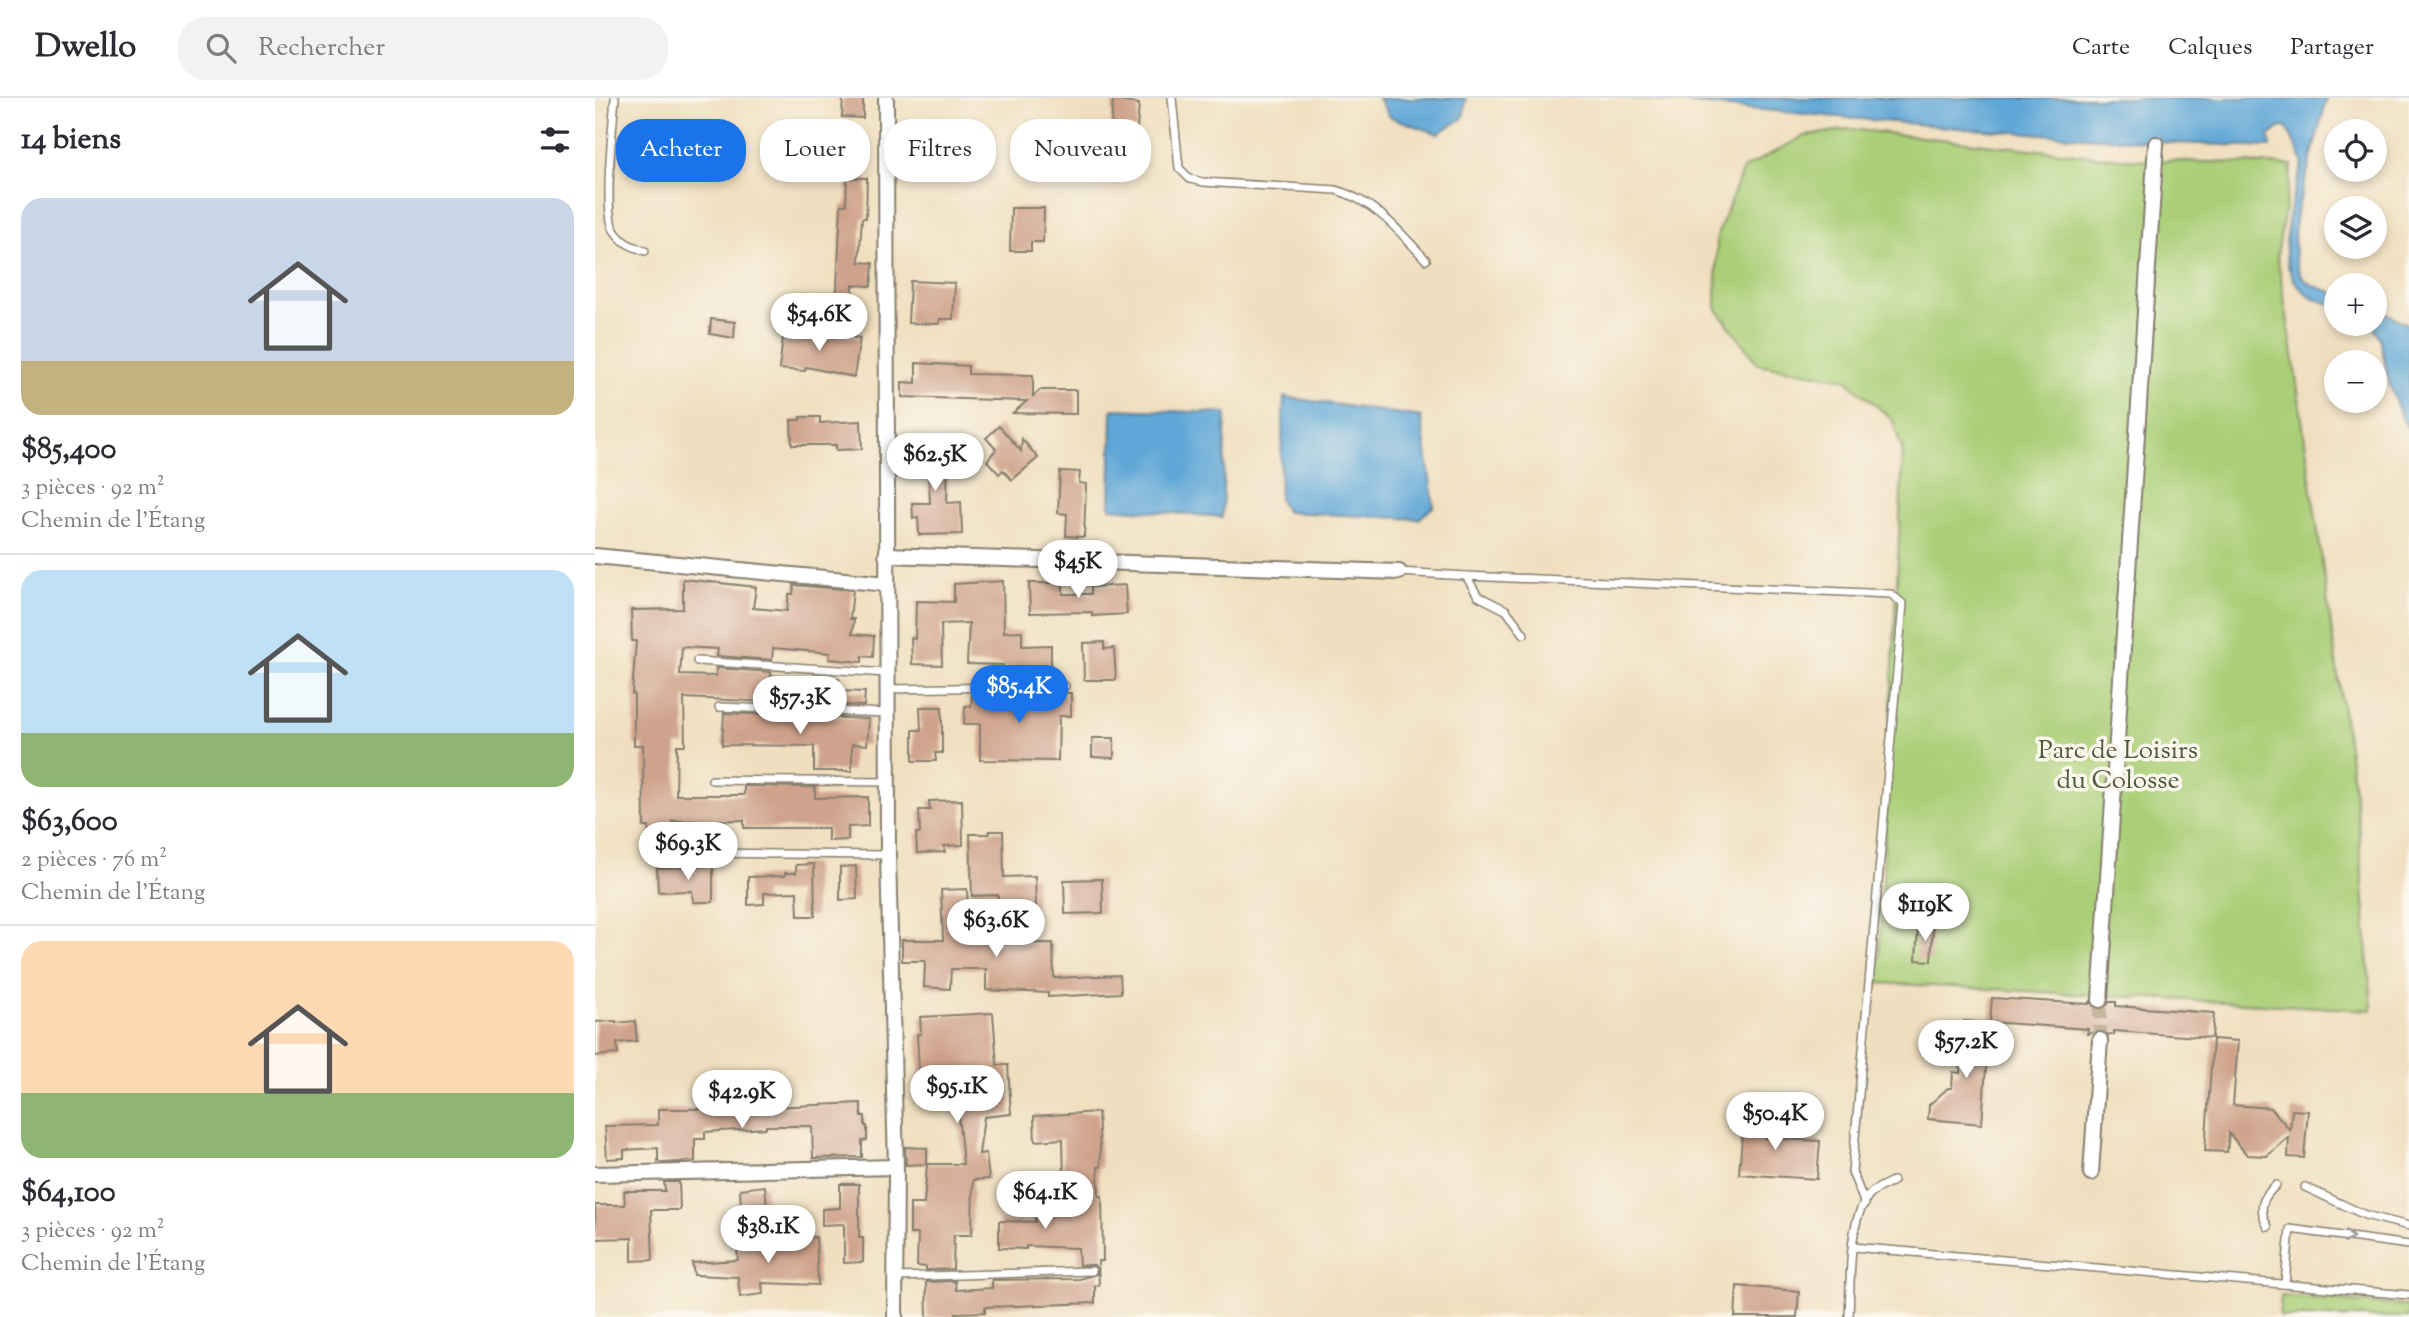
<!DOCTYPE html>
<html lang="fr">
<head>
<meta charset="utf-8">
<style>
	:root { --surface:#fff; --page:#f2f2f3; --text:#2b2b33; --muted:#7c7c81; --line:#e1e1e2; --accent:#1a73e8 }
	body { margin:0; font-family:"Sorts Mill Goudy",serif; background:var(--page); color:var(--text); height:100vh; display:flex; flex-direction:column; font-size:26px; white-space:nowrap }
	* { box-sizing:border-box; margin:0 }
	p { font-size:23px; color:var(--muted) }
	.icon { flex:none; width:38px; height:38px; fill:none; stroke:currentColor; stroke-width:2; stroke-linecap:round; stroke-linejoin:round }
	.map { position:relative; flex:1; overflow:hidden }
	.side { display:flex; flex-direction:column; background:var(--surface); width:595px }
	.side>* { flex:none }
	.hud { position:absolute; left:21px; top:21px; width:665px; height:63px; display:flex; gap:14px }
	.buttons { position:absolute; left:1729px; top:21px; display:grid; gap:14px }
	.buttons a { display:grid; place-items:center; width:63px; height:63px; border-radius:50%; background:var(--surface); box-shadow:0 4px 10px #0003; font-size:35px }
	.price { position:absolute; translate:-50% -60px; padding:0 16px; border-radius:24px; background:#fff; color:#222; font-size:23px; line-height:46px; filter:drop-shadow(0 2px 4px #0008) }
	.price::after { content:''; position:absolute; left:50%; top:42px; width:21px; height:16px; margin-left:-10px; background:inherit; clip-path:polygon(0 0,100% 0,50% 100%) }
	.price.on { background:var(--accent); color:#fff }
	ul { padding:0; list-style:none }
	li { display:grid; align-content:center; gap:14px; height:371px; padding:0 21px }
	li+li { border-top:2px solid var(--line) }
	li span { display:grid; place-items:center; height:217px; border-radius:21px; color:#555 }
	li>.icon { margin-inline-start:auto }
	span .icon { width:126px; height:126px; fill:#fffc; stroke-width:1 }
	li b { font-size:30px }
	h2 { display:flex; justify-content:space-between; align-items:center; height:84px; padding:0 21px; font-size:30px }
	.chip { padding:0 24px; border-radius:28px; background:var(--surface); box-shadow:0 4px 10px #0003; font-size:24px; line-height:63px }
	.chip.on { background:var(--accent); color:#fff }
	header { display:flex; align-items:center; gap:42px; box-sizing:border-box; height:98px; padding:0 35px; background:var(--surface); border-bottom:2px solid var(--line) }
	header strong { font-size:33px }
	nav { display:flex; gap:38px; margin-inline-start:auto; font-size:24px }
	.search { width:490px; height:63px; background:var(--page); display:flex; align-items:center; gap:18px; box-sizing:border-box; padding:0 24px; border-radius:28px; color:var(--muted); font-size:26px }
	main { display:flex; flex:1; min-height:0 }
	.map>svg:first-child { display:block }
	.green { fill:#abcf78; stroke:#64764a; stroke-width:2 }
	.water { fill:#60a7d7; stroke:#3e627a; stroke-width:2 }
	.building { fill:#cfa38b }
	.lines { fill:none; stroke-linecap:round; stroke-linejoin:round }
	.street-tunnel { stroke:#c6b89e; stroke-width:14; stroke-dasharray:14 7; stroke-linecap:butt }
	.lane-casing { stroke:#867e6e; stroke-width:10 }
	.street-casing { stroke:#867e6e; stroke-width:18 }
	.lane { stroke:#fff; stroke-width:7 }
	.street { stroke:#fff; stroke-width:14 }
	.oneway { stroke:#999 }
	.labels { text-anchor:middle; stroke-width:7; stroke-linejoin:round; paint-order:stroke }
	.park-label { font-size:26px; fill:#4e5b3c; stroke:#fbf7ec }
</style>
</head>
<body>
<header>
<strong>Dwello</strong>
<div class="search"><svg class="icon" aria-label="search" viewBox="0 0 24 24"><circle cx="10" cy="10" r="6"/><path d="M15 15l6 6"/></svg>Rechercher</div>
<nav><a>Carte</a><a>Calques</a><a>Partager</a></nav>
</header>
<main>
<section class="side">
<h2>14 biens<svg class="icon" aria-label="filters" viewBox="0 0 24 24"><path d="M4 7h16M4 17h16"/><circle cx="9" cy="7" r="2"/><circle cx="15" cy="17" r="2"/></svg></h2>
<ul>
<li><span style="background:linear-gradient(#c9d6e8 75%,#c2b280 0)"><svg class="icon" aria-label="home" viewBox="0 0 24 24"><path d="M3 11l9-7 9 7M6 9v11h12V9"/></svg></span><div><b>$85,400</b><p>3 pièces · 92 m²</p><p>Chemin de l'Étang</p></div></li>
<li><span style="background:linear-gradient(#bfe0f5 75%,#8fb573 0)"><svg class="icon" aria-label="home" viewBox="0 0 24 24"><path d="M3 11l9-7 9 7M6 9v11h12V9"/></svg></span><div><b>$63,600</b><p>2 pièces · 76 m²</p><p>Chemin de l'Étang</p></div></li>
<li><span style="background:linear-gradient(#ffd9b3 70%,#8fb573 0)"><svg class="icon" aria-label="home" viewBox="0 0 24 24"><path d="M3 11l9-7 9 7M6 9v11h12V9"/></svg></span><div><b>$64,100</b><p>3 pièces · 92 m²</p><p>Chemin de l'Étang</p></div></li>
</ul>
</section>
<div class="map">
<svg width="1814" height="1219" viewBox="0 0 1814 1219">
	<rect width="100%" height="100%" fill="#fbf7ec"/>
	<filter id="ink" filterUnits="userSpaceOnUse"><feTurbulence type="fractalNoise" baseFrequency=".0143" numOctaves="2"/><feDisplacementMap in="SourceGraphic" scale="14" xChannelSelector="R" yChannelSelector="G"/><feConvolveMatrix kernelMatrix="1 2 1 2 8 2 1 2 1" color-interpolation-filters="sRGB"/></filter>
	<filter id="wash" filterUnits="userSpaceOnUse"><feTurbulence type="fractalNoise" baseFrequency=".00686" numOctaves="4" result="noise"/><feDisplacementMap in="SourceGraphic" scale="28" xChannelSelector="R" yChannelSelector="G"/><feGaussianBlur stdDeviation="1.57" result="paint"/><feColorMatrix in="noise" values="0 0 0 0 0 0 0 0 0 0 0 0 0 0 0 0 0 1.4 0 .05"/><feComposite in="paint" operator="in"/></filter>
	<g filter="url(#wash)">
		<rect width="100%" height="100%" fill="#f0dfbf"/>
		<g class="green">
			<polygon points="1255,31 1527,61 1697,67 1682,157 1696,243 1763,721 1777,912 1283,885 1308,354 1297,321 1250,281 1163,266 1121,210 1122,138 1148,71 1209,38"/>
			<polygon points="1686,1198 1814,1208 1814,1219 1684,1219"/>
		</g>
		<g class="water">
			<polygon points="783,0 871,0 868,20 843,36 795,19"/>
			<path d="M1036,0h696l-32,121c-1,19 -4,53 14,64 8,5 19,7 27,11v11c-76,-14 -47,-91 -33,-143l-16,-34 -6,-1 -12,9 2,11 -98,-4 -203,-14z"/>
			<polygon points="1780,209 1814,227 1814,332 1805,316 1794,285 1785,240 1780,232"/>
			<polygon points="689,299 826,319 839,408 824,421 692,414 684,402"/>
			<polygon points="517,311 631,315 627,419 515,410"/>
		</g>
		<g id="blocks">
			<g class="building">
				<polygon points="248,0 268,0 268,20 247,19"/>
				<polygon points="518,2 544,6 542,31 516,29"/>
				<polygon points="252,80 272,80 271,120 267,120 264,164 278,165 276,188 258,187 257,211 241,210 246,107 251,107"/>
				<polygon points="416,110 449,110 448,144 436,144 436,153 415,153"/>
				<polygon points="315,183 360,185 358,221 345,221 344,226 313,225"/>
				<polygon points="116,221 140,224 139,240 115,236"/>
				<polygon points="189,232 265,240 259,279 211,269 210,273 184,271"/>
				<polygon points="321,265 373,268 373,276 438,277 438,298 445,292 481,292 481,316 418,315 432,303 307,299 307,284 321,285"/>
				<polygon points="205,319 225,319 225,325 266,323 267,351 241,352 241,347 197,347 196,322 205,322"/>
				<polygon points="404,328 426,353 427,341 443,360 417,382 408,372 404,376 392,363 401,351 391,340"/>
				<polygon points="305,342 323,343 322,350 353,351 352,405 366,404 367,436 324,437 323,419 318,420 317,405 335,405 333,366 321,366 321,357 305,358"/>
				<polygon points="465,373 485,374 484,385 491,386 489,439 471,438 472,416 463,415"/>
				<polygon points="88,481 161,489 158,510 192,513 194,496 198,496 199,487 258,492 255,521 259,521 257,536 279,538 278,559 267,558 267,564 234,561 235,555 178,550 177,562 122,558 123,551 87,549 85,577 121,578 121,570 176,574 176,578 244,581 244,593 270,594 269,608 89,600 90,647 82,647 81,697 149,697 149,688 220,689 220,700 273,699 273,728 253,729 253,742 233,743 233,730 149,730 149,722 77,723 76,730 71,729 70,744 53,744 54,729 49,729 48,647 39,647 39,596 37,596 41,543 37,543 36,512 88,511"/>
				<polygon points="408,483 409,534 427,533 427,548 456,547 456,582 418,583 417,570 408,570 408,567 372,566 374,525 346,526 347,567 317,566 316,540 320,541 321,503 359,504 359,486"/>
				<polygon points="434,485 468,485 468,496 496,496 496,489 530,487 532,516 497,518 497,514 435,515"/>
				<polygon points="509,544 509,551 519,550 521,582 489,582 488,545"/>
				<polygon points="418,595 476,595 476,618 464,618 463,663 385,662 385,626 369,626 370,608 376,608 377,596"/>
				<polygon points="325,609 347,609 347,655 340,655 341,663 318,663 318,632 326,632"/>
				<polygon points="129,615 274,621 272,647 257,646 257,673 219,673 219,648 127,647"/>
				<polygon points="497,640 519,640 519,660 497,659"/>
				<polygon points="367,702 368,747 349,748 350,754 322,755 321,735 325,735 324,712 335,712 334,703"/>
				<polygon points="394,733 408,733 409,779 440,778 441,809 403,810 403,797 377,798 375,736 394,736"/>
				<polygon points="219,766 220,818 203,818 202,794 169,795 169,806 153,807 153,779 190,778 190,775 201,775 201,767"/>
				<polygon points="118,768 118,804 98,804 97,793 63,794 62,770"/>
				<polygon points="261,768 262,801 245,802 245,769"/>
				<polygon points="507,781 508,815 470,816 469,782"/>
				<polygon points="372,791 375,841 396,841 396,846 458,845 459,880 525,877 526,895 453,899 453,895 391,892 391,871 356,871 355,891 329,889 330,863 307,863 307,842 348,842 346,792"/>
				<polygon points="1323,827 1338,828 1336,863 1321,862"/>
				<polygon points="1397,900 1494,906 1496,903 1499,910 1505,912 1510,910 1514,904 1521,904 1521,908 1619,915 1617,940 1519,933 1519,937 1513,937 1505,932 1492,936 1493,931 1395,924"/>
				<polygon points="398,915 402,967 413,967 416,1016 389,1019 384,1056 391,1055 394,1081 378,1082 377,1137 359,1137 358,1171 331,1172 331,1169 322,1168 323,1136 315,1136 315,1106 329,1106 332,1066 368,1066 362,1005 326,1007 322,936 326,936 325,919"/>
				<polygon points="21,923 21,925 40,923 42,943 22,945 23,956 0,958 0,924"/>
				<polygon points="1369,923 1394,925 1387,1026 1333,1021 1334,1007 1353,990 1357,990 1358,974 1365,975"/>
				<polygon points="1618,941 1643,943 1638,1007 1676,1010 1695,1032 1697,1012 1713,1013 1709,1060 1693,1059 1694,1039 1672,1058 1652,1057 1634,1035 1632,1054 1610,1053"/>
				<polygon points="266,1005 266,1018 270,1018 270,1028 272,1028 272,1042 267,1043 267,1059 218,1060 217,1028 171,1028 171,1030 110,1034 110,1041 100,1041 100,1063 68,1065 63,1063 63,1050 29,1052 29,1060 12,1061 10,1028 63,1027 63,1011 133,1011"/>
				<polygon points="1149,1013 1173,1015 1171,1040 1225,1043 1222,1081 1144,1076"/>
				<polygon points="503,1014 506,1069 503,1069 504,1098 507,1098 508,1163 503,1163 504,1187 500,1188 500,1205 390,1209 390,1214 361,1215 362,1219 332,1219 331,1184 360,1183 361,1192 397,1190 397,1182 484,1181 502,1176 503,1172 499,1167 484,1167 483,1150 431,1148 431,1151 404,1150 404,1123 440,1124 440,1109 483,1110 482,1082 469,1083 468,1041 440,1043 439,1018"/>
				<polygon points="310,1049 332,1050 332,1066 311,1067"/>
				<polygon points="69,1084 84,1084 85,1112 56,1112 58,1162 37,1163 37,1140 0,1141 0,1107 30,1107 29,1093 70,1093"/>
				<polygon points="245,1086 264,1086 264,1140 268,1140 268,1164 249,1165 249,1126 227,1127 227,1111 245,1110"/>
				<polygon points="170,1088 172,1110 146,1112 145,1091"/>
				<polygon points="221,1139 223,1187 167,1185 168,1196 145,1199 143,1179 99,1177 97,1165 143,1162 142,1150 182,1145 182,1142"/>
				<polygon points="1142,1188 1204,1193 1202,1219 1140,1219"/>
			</g>
		</g>
	</g>
	<g filter="url(#ink)">
		<use href="#blocks" fill-opacity="0" stroke="#867e6e" stroke-width="2"/>
		<g class="lines">
			<polyline class="street-tunnel" points="1505,942 1505,902"/>
			<g class="lane-casing">
				<g id="lane">
					<path d="M20,0c-2,26 -12,114 -1,132 8,13 17,16 31,21"/>
					<path d="M577,0l7,70 11,11 13,3 133,8c40,12 62,40 90,70"/>
					<polyline points="804,474 871,478"/>
					<polyline points="929,536 911,512 883,498 871,478 1296,496 1308,506 1257,1074 1270,1106"/>
					<polyline points="102,563 292,575"/>
					<polyline points="293,591 470,588"/>
					<polyline points="124,609 292,615"/>
					<polyline points="117,682 293,684"/>
					<polyline points="98,755 293,757"/>
					<polyline points="1710,1089 1770,1117 1814,1128"/>
					<path d="M1673,1129c-10,-18 -7,-28 8,-42"/>
					<polyline points="1258,1149 1814,1197"/>
					<polyline points="301,1179 497,1173"/>
					<polyline points="1690,1186 1695,1131 1814,1147"/>
					<path d="M1254,1219c2,-34 -2,-95 20,-122 5,-6 16,-10 24,-14"/>
				</g>
			</g>
			<g class="street-casing">
				<g id="street">
					<polyline points="291,0 293,757 301,1069 300,1219"/>
					<polyline points="291,457 804,474"/>
					<polyline points="0,458 292,486"/>
					<polyline points="1505,902 1561,46"/>
					<polyline points="1496,1075 1505,942"/>
					<polyline points="0,1076 301,1069"/>
				</g>
			</g>
			<use href="#lane" class="lane"/>
			<use href="#street" class="street"/>
		</g>
		<defs><path id="oneway-chevron" d="M-2-3.5L2.5 0L-2 3.5" fill="none" stroke-width="1.6" stroke-linecap="round" stroke-linejoin="round" transform="scale(1.75)"/></defs>
		<use class="oneway" href="#oneway-chevron" transform="translate(1754 1139) rotate(8)"/>
	</g>
	<g class="labels">
		<g class="park-label">
			<text x="1523" y="660">Parc de Loisirs<tspan x="1523" dy="30">du Colosse</tspan></text>
		</g>
	</g>
</svg>
<div class="buttons">
<a><svg class="icon" aria-label="locate" viewBox="0 0 24 24"><circle cx="12" cy="12" r="6"/><path d="M12 2v4M12 18v4M2 12h4M18 12h4"/></svg></a>
<a><svg class="icon" aria-label="layers" viewBox="0 0 24 24"><path d="M12 4l9 5-9 5-9-5zM3 14l9 5 9-5"/></svg></a>
<a>+</a>
<a>−</a>
</div>
<b class="price" style="left:224px;top:255px">$54.6K</b>
<b class="price" style="left:340px;top:395px">$62.5K</b>
<b class="price" style="left:483px;top:502px">$45K</b>
<b class="price on" style="left:424px;top:627px">$85.4K</b>
<b class="price" style="left:205px;top:638px">$57.3K</b>
<b class="price" style="left:93px;top:784px">$69.3K</b>
<b class="price" style="left:1330px;top:845px">$119K</b>
<b class="price" style="left:401px;top:861px">$63.6K</b>
<b class="price" style="left:1371px;top:982px">$57.2K</b>
<b class="price" style="left:362px;top:1027px">$95.1K</b>
<b class="price" style="left:147px;top:1032px">$42.9K</b>
<b class="price" style="left:1180px;top:1054px">$50.4K</b>
<b class="price" style="left:450px;top:1133px">$64.1K</b>
<b class="price" style="left:173px;top:1167px">$38.1K</b>
<div class="hud">
<a class="chip on">Acheter</a>
<a class="chip">Louer</a>
<a class="chip">Filtres</a>
<a class="chip">Nouveau</a>
</div>
</div>
</main>
</body>
</html>
